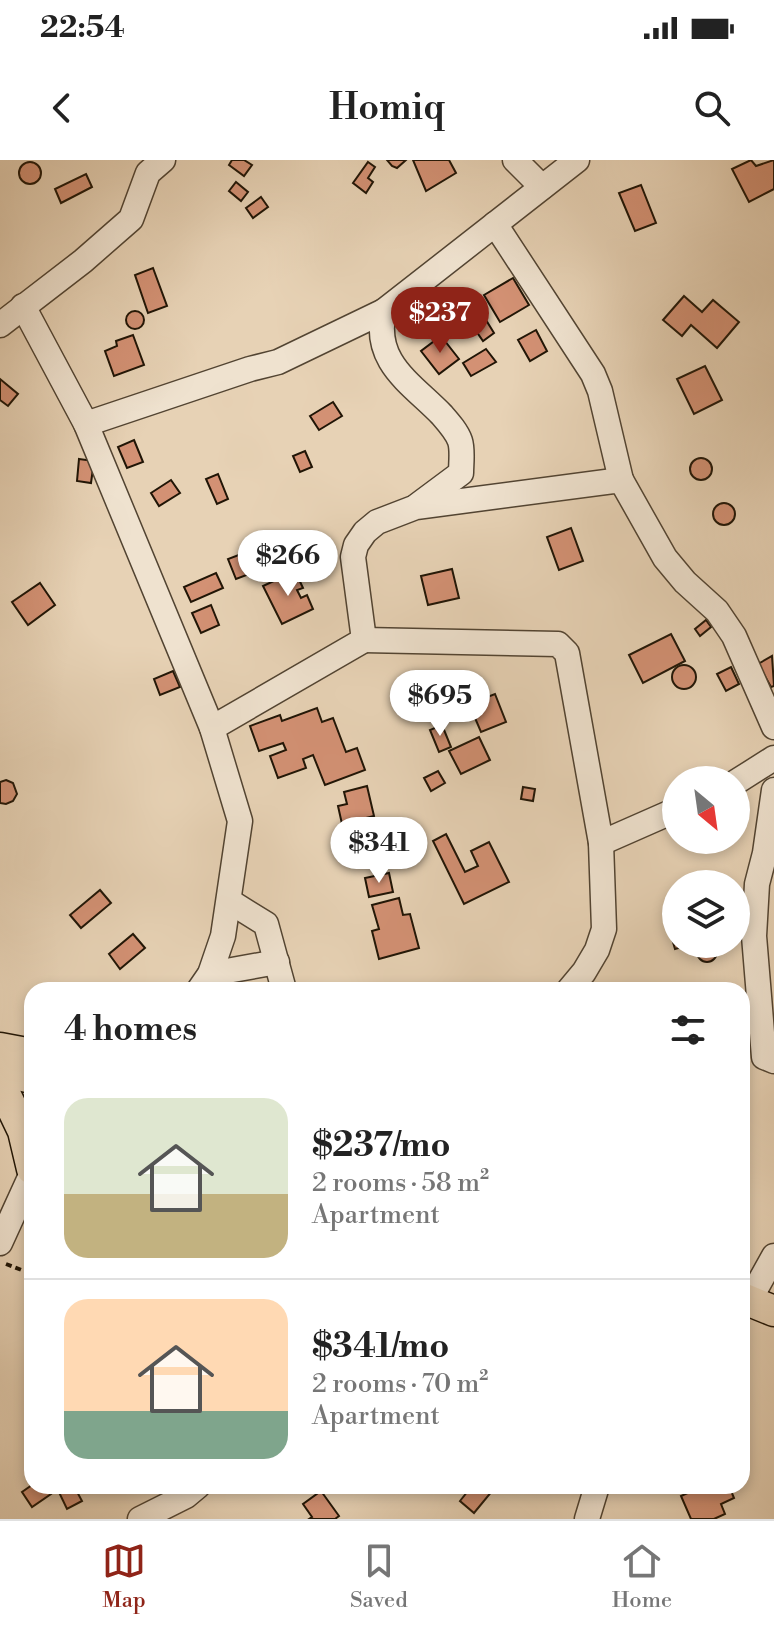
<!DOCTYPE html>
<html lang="en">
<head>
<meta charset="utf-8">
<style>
	:root { --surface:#fff; --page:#f2f2f2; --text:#222; --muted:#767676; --line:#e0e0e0; --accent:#8f2418 }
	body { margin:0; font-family:"Libre Bodoni",serif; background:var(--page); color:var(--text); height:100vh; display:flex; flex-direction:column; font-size:30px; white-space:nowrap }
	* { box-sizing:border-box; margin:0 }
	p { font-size:26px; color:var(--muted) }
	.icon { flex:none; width:44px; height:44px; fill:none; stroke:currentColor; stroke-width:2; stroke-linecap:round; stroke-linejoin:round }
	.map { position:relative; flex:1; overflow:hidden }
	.panel { position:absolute; left:24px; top:822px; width:726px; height:512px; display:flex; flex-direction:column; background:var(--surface); border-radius:24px; box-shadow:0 4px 12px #0003 }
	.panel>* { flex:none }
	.needle { width:52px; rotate:151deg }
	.buttons { position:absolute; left:662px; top:606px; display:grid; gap:16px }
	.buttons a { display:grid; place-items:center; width:88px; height:88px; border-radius:50%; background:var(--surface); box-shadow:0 4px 12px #0003; font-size:40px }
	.price { position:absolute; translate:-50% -68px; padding:0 18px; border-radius:28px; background:#fff; color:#222; font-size:26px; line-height:52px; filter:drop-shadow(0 2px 4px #0008) }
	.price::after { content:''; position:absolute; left:50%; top:48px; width:24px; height:18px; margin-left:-12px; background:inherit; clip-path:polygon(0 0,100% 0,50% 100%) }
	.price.on { background:var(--accent); color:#fff }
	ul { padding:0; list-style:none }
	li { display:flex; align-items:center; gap:24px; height:200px; padding:0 40px }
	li+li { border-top:2px solid var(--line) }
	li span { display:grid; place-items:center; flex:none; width:224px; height:160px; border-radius:24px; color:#555 }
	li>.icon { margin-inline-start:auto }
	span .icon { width:96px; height:96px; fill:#fffc; stroke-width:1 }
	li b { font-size:34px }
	h2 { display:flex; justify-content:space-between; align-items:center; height:96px; padding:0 40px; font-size:34px }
	.status { display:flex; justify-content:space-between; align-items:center; height:56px; padding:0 40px; background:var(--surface); direction:ltr }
	.status svg { height:22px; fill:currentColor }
	header { display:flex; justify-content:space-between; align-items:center; height:104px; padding:0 40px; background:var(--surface); font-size:36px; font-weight:600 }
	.menu { display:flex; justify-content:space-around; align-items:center; height:112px; border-top:2px solid var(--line); background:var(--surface); font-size:22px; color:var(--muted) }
	.menu a { display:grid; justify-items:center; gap:4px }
	.menu .on { color:var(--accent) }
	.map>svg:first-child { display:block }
	.building { fill:#d39174; stroke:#201506; stroke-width:2 }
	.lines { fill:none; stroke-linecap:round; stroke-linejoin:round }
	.minor-casing { stroke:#524432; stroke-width:27 }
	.major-casing { stroke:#201506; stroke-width:33 }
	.path { stroke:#201506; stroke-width:4; stroke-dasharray:6 4; stroke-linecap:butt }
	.minor { stroke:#efe2cf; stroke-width:24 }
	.major { stroke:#e7d2b5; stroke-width:30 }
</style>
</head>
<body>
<div class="status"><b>22:54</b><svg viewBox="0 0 49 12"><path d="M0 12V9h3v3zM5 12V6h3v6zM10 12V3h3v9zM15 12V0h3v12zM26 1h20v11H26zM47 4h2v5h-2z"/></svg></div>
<header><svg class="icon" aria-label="back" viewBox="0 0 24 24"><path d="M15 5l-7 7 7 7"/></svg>Homiq<svg class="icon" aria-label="search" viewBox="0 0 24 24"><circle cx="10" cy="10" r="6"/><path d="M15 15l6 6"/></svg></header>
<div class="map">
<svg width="774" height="1359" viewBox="0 0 774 1359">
	<rect width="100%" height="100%" fill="#e7d2b5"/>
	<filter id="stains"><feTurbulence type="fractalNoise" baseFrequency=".0025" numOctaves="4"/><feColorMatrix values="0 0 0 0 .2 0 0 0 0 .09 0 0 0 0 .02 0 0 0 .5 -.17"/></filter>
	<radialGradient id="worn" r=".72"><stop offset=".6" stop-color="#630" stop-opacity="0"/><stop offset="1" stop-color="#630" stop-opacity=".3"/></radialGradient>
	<g class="building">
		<polygon points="232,0 244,0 252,5 244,16 229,5"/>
		<polygon points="387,0 406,0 397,8 392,6"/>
		<polygon points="413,0 449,0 456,13 426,31"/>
		<polygon points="751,0 756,6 774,0 774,29 749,42 732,9"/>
		<polygon points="368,2 375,7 368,18 373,22 366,33 353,23"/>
		<circle cx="30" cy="13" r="11"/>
		<polygon points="86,14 92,27 61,43 55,29"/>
		<polygon points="236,22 248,32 241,41 229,31"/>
		<polygon points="641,25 656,63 635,71 619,33"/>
		<polygon points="261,37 268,47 253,58 246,48"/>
		<polygon points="153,108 167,146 148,153 135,115"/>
		<polygon points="513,118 529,145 500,162 484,135"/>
		<polygon points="684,136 702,152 713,140 739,162 717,188 691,165 682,176 663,160"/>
		<circle cx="135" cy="160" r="9"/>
		<polygon points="486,160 494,173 483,181 474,168"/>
		<polygon points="536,170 547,191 530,201 518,180"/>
		<polygon points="133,175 144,205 114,216 105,191 117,186 116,181"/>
		<polygon points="441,176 459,199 439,214 421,191"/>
		<polygon points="486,189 496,202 471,216 463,203"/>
		<polygon points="705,206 722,240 694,254 677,219"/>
		<polygon points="0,219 18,234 8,246 0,240"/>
		<polygon points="333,242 342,256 319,270 310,256"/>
		<polygon points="134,280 143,302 127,308 118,287"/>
		<polygon points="305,291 312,307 300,312 293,296"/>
		<circle cx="701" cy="309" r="11"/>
		<polygon points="79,299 94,301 91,323 77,321"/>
		<polygon points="218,314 228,339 217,344 206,319"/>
		<polygon points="171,320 180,333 159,346 151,333"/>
		<circle cx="724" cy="354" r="11"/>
		<polygon points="571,368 583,401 559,410 547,377"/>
		<polygon points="244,393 252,413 236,419 228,399"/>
		<polygon points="452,409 459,438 428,445 421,416"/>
		<polygon points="295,411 303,428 297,430 301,438 307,435 313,449 282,464 263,426"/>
		<polygon points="216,413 223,428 191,442 184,427"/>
		<polygon points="40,423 55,445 28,465 12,442"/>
		<polygon points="211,445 219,465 201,473 192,453"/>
		<polygon points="706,460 711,467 700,476 695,469"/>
		<polygon points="671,474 685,501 643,523 629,495"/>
		<polygon points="772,496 774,526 771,527 758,504"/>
		<circle cx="684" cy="517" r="12"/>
		<polygon points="731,507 739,524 726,531 717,514"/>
		<polygon points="173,511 180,527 160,535 154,519"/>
		<polygon points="495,534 506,562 481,572 469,544"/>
		<polygon points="317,548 322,562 333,558 346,592 357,588 365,610 325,625 313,595 303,599 306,608 278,618 270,596 286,590 283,583 259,591 250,566 280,555 282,561"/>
		<polygon points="442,565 451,587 439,592 430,570"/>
		<polygon points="479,577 490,600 461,614 449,591"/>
		<polygon points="438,611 445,623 431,631 424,618"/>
		<polygon points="6,620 13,623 17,634 13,641 6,644 0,643 0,622"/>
		<polygon points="367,626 374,656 342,664 338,646 347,644 344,632"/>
		<polygon points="523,627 535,629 533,641 521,639"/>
		<polygon points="446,674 465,712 478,706 471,691 489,682 509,722 464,744 433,681"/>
		<polygon points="389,713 393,732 369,737 365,718"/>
		<polygon points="100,730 111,743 81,768 70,755"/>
		<polygon points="399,738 403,755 410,754 419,788 379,799 372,771 379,769 372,745"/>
		<polygon points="676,755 676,784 692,784 675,789 666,758"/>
		<polygon points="133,774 145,788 120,809 109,794"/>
		<circle cx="707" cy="792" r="10"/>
		<polygon points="32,1325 45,1326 51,1334 32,1347 22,1332"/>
		<polygon points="56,1326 74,1326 82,1341 67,1349"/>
		<polygon points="472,1326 488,1326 493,1330 474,1353 460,1341"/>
		<polygon points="703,1326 714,1326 715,1329 729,1326 734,1338 721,1344 725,1354 714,1359 691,1359 681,1336"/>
		<polygon points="321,1331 339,1356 335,1359 309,1359 312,1357 303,1344"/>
	</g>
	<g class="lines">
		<g class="minor-casing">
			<g id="minor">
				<polyline points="515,0 542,27"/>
				<polyline points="495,64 593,214 600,231 621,320"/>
				<polyline points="23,146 86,264 212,568 240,661 223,776 210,814 199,830"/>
				<polyline points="0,165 83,101 131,59 148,13 163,0"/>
				<polyline points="86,264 250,209 278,202 384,151"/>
				<path d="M418,345l43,-32c0,-9 2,-23 -1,-32 -3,-9 -11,-18 -18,-26 -31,-32 -70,-53 -58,-104l193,-151"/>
				<polyline points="364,480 558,484 567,493 601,683 604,769 597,790 584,812 569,830"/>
				<polyline points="212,568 364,480 353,397 356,385 365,372 377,362 416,347 621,320 665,398 685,422 717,451 734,476 774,567"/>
				<polyline points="736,622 774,598"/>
				<polyline points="774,630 765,693 757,724 754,776 764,897 774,901"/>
				<polyline points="601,683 676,650"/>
				<polyline points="229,741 266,764 284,830"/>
				<polyline points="210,814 277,802"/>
				<polyline points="0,1083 32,1013"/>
				<polyline points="749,1141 774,1096"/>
				<polyline points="140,1359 186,1336 198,1326"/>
				<polyline points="587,1359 597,1326"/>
			</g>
		</g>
		<g class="major-casing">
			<g id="major">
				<polyline points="0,888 32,894"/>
				<polyline points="0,911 32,918"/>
				<polyline points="0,923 23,971 32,1009"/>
				<polyline points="742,1138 774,1151"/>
			</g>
		</g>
		<polyline class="path" points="6,1104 32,1114"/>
		<use href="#minor" class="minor"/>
		<use href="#major" class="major"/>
	</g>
	<rect width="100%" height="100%" filter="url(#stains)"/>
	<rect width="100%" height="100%" fill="url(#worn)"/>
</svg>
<div class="buttons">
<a><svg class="needle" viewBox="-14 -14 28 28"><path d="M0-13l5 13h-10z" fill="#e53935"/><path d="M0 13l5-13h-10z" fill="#767676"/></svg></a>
<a><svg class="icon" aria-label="layers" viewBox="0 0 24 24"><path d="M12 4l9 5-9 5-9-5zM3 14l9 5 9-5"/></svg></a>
</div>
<b class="price on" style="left:440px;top:195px">$237</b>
<b class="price" style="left:288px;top:438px">$266</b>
<b class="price" style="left:440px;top:578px">$695</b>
<b class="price" style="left:379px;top:725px">$341</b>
<section class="panel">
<h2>4 homes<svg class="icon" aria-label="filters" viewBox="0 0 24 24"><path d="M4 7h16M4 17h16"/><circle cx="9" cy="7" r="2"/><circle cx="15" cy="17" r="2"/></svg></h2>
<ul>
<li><span style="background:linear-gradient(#dfe7d0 60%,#c2b280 0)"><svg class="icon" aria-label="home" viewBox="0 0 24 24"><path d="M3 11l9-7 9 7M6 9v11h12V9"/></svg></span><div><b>$237/mo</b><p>2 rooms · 58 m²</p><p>Apartment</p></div></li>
<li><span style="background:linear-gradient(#ffd9b3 70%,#7fa58c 0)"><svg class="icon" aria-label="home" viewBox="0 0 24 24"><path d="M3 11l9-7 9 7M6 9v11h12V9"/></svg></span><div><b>$341/mo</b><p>2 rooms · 70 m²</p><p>Apartment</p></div></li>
</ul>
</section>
</div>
<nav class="menu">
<a class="on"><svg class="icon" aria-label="map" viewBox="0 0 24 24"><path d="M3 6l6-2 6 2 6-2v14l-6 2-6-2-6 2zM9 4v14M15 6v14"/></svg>Map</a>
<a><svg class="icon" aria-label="saved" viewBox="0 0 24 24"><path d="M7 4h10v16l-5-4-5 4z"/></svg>Saved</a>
<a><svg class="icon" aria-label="home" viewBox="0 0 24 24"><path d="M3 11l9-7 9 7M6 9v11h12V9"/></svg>Home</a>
</nav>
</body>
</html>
